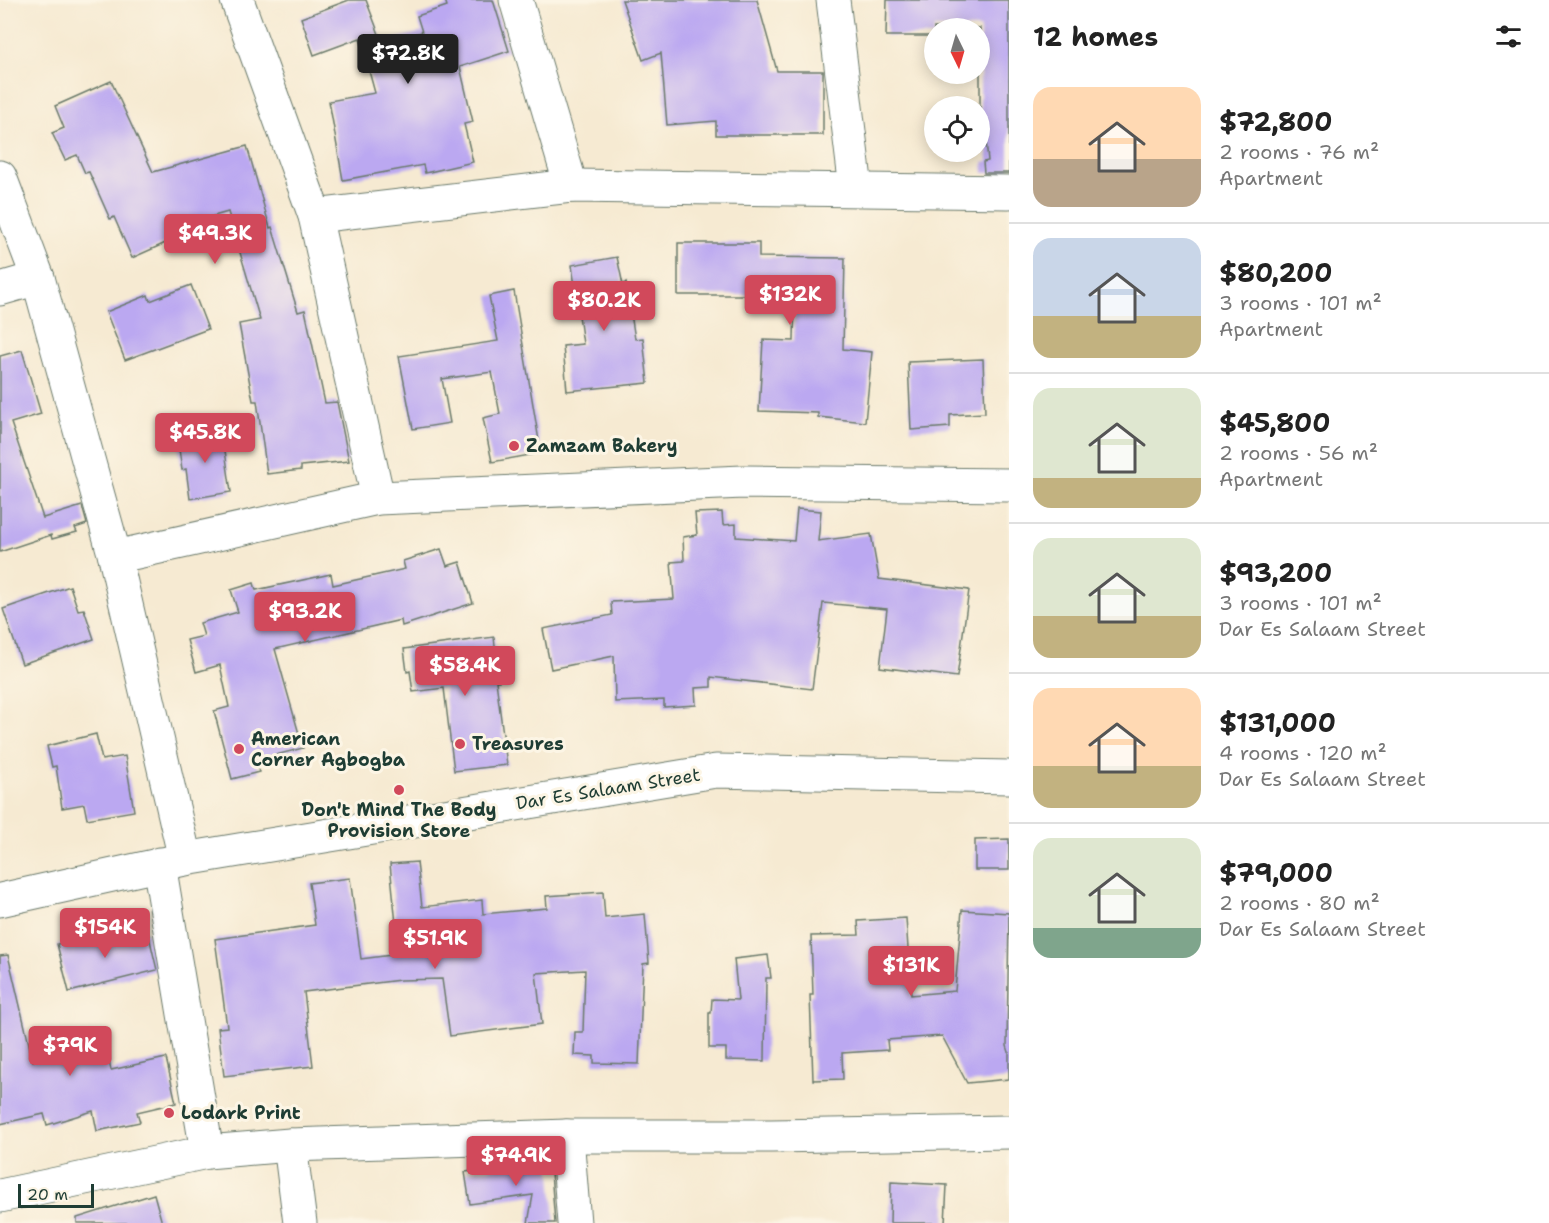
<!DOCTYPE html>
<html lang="en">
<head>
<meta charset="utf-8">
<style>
	:root { --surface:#fff; --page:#f6f6f6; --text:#222; --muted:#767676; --line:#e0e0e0; --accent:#d1495b }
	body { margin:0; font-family:"Shantell Sans",sans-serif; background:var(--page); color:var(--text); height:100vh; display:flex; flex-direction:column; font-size:22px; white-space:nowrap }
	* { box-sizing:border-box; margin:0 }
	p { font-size:20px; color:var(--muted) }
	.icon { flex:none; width:33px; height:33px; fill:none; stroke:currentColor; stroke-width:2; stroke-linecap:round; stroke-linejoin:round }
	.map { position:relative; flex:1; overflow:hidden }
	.details { display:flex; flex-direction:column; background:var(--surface); width:540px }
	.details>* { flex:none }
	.needle { width:39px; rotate:175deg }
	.fabs { position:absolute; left:924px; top:18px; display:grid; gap:12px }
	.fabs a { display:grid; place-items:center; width:66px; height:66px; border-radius:50%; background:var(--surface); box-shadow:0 3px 15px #0003; font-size:30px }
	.scale { position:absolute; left:18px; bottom:15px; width:76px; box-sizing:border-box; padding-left:6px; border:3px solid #1f3d34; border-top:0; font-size:16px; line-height:21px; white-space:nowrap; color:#1f3d34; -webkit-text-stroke:4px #fcf5e5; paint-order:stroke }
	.price { position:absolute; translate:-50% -51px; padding:0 14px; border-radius:6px; background:var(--accent); color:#fff; font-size:20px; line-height:39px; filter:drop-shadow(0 2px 3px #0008) }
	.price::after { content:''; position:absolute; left:50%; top:36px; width:18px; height:14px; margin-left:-9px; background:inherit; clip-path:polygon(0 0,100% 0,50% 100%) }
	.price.current { background:#222; color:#fff }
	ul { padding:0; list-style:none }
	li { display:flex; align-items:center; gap:18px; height:150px; padding:0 24px }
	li+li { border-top:2px solid var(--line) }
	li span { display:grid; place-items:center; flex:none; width:168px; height:120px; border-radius:18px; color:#555 }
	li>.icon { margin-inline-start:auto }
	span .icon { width:72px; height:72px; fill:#fffc; stroke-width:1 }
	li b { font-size:26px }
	h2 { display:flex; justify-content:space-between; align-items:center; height:72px; padding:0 24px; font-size:26px }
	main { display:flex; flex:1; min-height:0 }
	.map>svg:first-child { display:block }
	.building { fill:#bba8f1 }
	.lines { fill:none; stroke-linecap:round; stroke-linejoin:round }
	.minor-casing { stroke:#6a7a6b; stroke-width:35 }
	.minor { stroke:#fff; stroke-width:33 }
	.poi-dot { fill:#d1495b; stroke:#fcf5e5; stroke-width:2 }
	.labels { text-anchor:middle; stroke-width:6; stroke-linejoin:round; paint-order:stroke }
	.poi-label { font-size:18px; font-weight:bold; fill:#1f3d34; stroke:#fcf5e5; text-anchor:start }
	.street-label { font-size:18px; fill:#1f3d34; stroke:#fcf5e5 }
</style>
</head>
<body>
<main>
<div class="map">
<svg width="1009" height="1223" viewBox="0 0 1009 1223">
	<rect width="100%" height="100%" fill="#fcf5e5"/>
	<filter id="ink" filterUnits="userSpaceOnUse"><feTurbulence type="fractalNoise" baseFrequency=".0167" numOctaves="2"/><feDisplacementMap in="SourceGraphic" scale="12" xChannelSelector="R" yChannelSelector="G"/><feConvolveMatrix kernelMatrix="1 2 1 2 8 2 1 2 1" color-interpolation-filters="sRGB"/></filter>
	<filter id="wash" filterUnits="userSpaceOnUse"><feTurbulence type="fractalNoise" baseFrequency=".008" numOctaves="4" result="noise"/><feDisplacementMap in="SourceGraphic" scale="24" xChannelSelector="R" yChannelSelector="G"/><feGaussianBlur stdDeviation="1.35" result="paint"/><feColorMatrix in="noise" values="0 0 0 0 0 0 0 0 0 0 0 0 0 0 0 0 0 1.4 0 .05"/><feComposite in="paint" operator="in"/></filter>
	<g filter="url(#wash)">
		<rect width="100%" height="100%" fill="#f6ead2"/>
		<g id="blocks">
			<g class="building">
				<polygon points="349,0 366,0 382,42 422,32 417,16 447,6 445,0 493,0 509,51 460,67 473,122 464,124 473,162 425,173 423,165 343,180 329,101 375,93 360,38 314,55 301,18"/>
				<polygon points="622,0 757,0 777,71 823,71 823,135 716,135 716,121 667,125 661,53 643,60"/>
				<polygon points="887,0 1009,0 1009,173 984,173 983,162 988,161 984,120 980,120 980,28 934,28 934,36 886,36"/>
				<polygon points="111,81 153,172 247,146 270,228 272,227 298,312 305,310 325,403 337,402 349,461 301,466 301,470 267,474 257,401 253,401 239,324 260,320 228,212 165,230 170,241 132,258 114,217 110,219 89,172 85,173 77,155 65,160 52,133 64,128 55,106"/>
				<polygon points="678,243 759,243 759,257 845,258 843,349 872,352 865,422 818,417 818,413 759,411 763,340 794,341 795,295 678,295"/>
				<polygon points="617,257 623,285 626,282 635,339 643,338 648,383 567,391 563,346 583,344 572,265"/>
				<polygon points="191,285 208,329 125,360 106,312 148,295 150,301"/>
				<polygon points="514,291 541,453 492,462 483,418 500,414 492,372 442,379 450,423 413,429 399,356 498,341 489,296"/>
				<polygon points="22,350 41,414 11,423 43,518 82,506 87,524 75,528 77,532 52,539 51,535 0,552 0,356"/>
				<polygon points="983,359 985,413 950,415 950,427 911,430 908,362"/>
				<polygon points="222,430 231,492 190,499 186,469 182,470 177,436"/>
				<polygon points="797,509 821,511 818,541 871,534 879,579 969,590 957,677 880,667 887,609 823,603 812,689 711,677 711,687 695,688 696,705 664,707 664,700 615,702 614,656 551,669 543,629 612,615 611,602 674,599 671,562 684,561 683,537 697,535 695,513 722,512 723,525 736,524 736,537 794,541"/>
				<polygon points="441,549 447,566 460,562 473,603 402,626 401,620 275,649 303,748 256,760 259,772 232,779 214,711 229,707 220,665 196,672 187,640 204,636 200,623 238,612 231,590 254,583 256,590 331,574 333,585 405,569 403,561"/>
				<polygon points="70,586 78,610 84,609 94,639 22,664 3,609"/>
				<polygon points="494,637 499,681 496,681 507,765 454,771 444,688 413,692 410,671 407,672 404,649"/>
				<polygon points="96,734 102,760 125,756 134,811 87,819 84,804 62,808 56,766 52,767 47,746"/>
				<polygon points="1009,839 1009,870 975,870 975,840"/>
				<polygon points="417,862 422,907 482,900 483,914 547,908 546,896 603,892 605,918 645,914 649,963 643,964 639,1064 594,1063 594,1056 574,1055 575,1032 583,1032 585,970 536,973 542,1024 450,1036 442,979 400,980 304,992 313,1066 224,1076 218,1028 227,1027 215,939 315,925 309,883 350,878 361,959 399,954 390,864"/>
				<polygon points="962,910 1009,913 1007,1046 1009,1052 1009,1079 967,1083 942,1036 887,1040 888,1050 842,1053 843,1079 813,1080 810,995 813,995 811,936 859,935 858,921 906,918 911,995 955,991"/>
				<polygon points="121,929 123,938 148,932 157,970 69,992 57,944"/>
				<polygon points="8,955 33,1061 59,1053 61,1062 107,1052 111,1070 166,1058 176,1103 137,1112 140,1122 97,1131 93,1111 47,1125 44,1114 0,1124 0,956"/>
				<polygon points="768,955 771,978 766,978 765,1061 726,1060 726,1048 709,1048 709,1013 711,1013 712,999 738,1000 734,959"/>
				<polygon points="550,1160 555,1223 528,1223 533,1195 470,1204 465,1172"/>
				<polygon points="891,1182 947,1185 945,1223 890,1223"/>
				<polygon points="154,1194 162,1223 77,1223 77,1218"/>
			</g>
		</g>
	</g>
	<g filter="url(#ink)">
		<use href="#blocks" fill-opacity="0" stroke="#6a7a6b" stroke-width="1.5"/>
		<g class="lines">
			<g class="minor-casing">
				<g id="minor">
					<polyline points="237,0 315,216 378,498"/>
					<polyline points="516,0 571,186"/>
					<polyline points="833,0 856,189"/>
					<polyline points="0,177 38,278 115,557 185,859"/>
					<polyline points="315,216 571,186 1009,192"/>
					<polyline points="0,289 38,278"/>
					<polyline points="115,557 378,498 743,482 1009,485"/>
					<polyline points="159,864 207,1152"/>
					<polyline points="0,900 185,859 716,771 1009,777"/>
					<polyline points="567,1136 574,1223"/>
					<polyline points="290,1145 300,1223"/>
					<polyline points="0,1196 207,1152 290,1145 567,1136 771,1136 1009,1132"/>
				</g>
			</g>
			<use href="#minor" class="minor"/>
		</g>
	</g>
	<g class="poi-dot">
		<circle cx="514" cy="446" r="6"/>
		<circle cx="460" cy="744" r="6"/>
		<circle cx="239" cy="749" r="6"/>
		<circle cx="399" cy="790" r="6"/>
		<circle cx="169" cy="1113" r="6"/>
	</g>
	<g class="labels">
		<g class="poi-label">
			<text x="526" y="452">Zamzam Bakery</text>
			<text x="251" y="745">American<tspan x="251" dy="21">Corner Agbogba</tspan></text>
			<text x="472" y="750">Treasures</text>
			<text x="399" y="816" text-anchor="middle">Don't Mind The Body<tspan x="399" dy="21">Provision Store</tspan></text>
			<text x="181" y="1119">Lodark Print</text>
		</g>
		<g class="street-label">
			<text transform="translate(608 789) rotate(-9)" y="6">Dar Es Salaam Street</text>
		</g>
	</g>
</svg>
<div class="fabs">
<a><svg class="needle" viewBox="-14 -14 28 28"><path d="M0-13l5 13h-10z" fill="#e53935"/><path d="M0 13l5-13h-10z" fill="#767676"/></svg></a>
<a><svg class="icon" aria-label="locate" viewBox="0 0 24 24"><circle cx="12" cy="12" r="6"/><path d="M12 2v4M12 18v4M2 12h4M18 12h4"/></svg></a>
</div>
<div class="scale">20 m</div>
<b class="price current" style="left:408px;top:85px">$72.8K</b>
<b class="price" style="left:215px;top:265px">$49.3K</b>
<b class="price" style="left:790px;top:326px">$132K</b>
<b class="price" style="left:604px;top:332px">$80.2K</b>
<b class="price" style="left:205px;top:464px">$45.8K</b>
<b class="price" style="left:305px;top:643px">$93.2K</b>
<b class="price" style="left:465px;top:697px">$58.4K</b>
<b class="price" style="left:105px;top:959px">$154K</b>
<b class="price" style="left:435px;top:970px">$51.9K</b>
<b class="price" style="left:911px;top:997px">$131K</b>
<b class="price" style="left:70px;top:1077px">$79K</b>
<b class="price" style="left:516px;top:1187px">$74.9K</b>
</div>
<section class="details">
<h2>12 homes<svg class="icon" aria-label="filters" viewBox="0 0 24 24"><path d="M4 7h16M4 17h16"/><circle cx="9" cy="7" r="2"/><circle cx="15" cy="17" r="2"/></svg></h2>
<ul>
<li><span style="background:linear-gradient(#ffd9b3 60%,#b9a48a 0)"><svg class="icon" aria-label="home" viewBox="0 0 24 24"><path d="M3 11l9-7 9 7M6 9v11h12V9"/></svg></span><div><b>$72,800</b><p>2 rooms · 76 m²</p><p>Apartment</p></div></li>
<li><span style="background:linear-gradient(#c9d6e8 65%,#c2b280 0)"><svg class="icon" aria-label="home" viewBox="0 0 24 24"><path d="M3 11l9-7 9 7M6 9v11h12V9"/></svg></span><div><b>$80,200</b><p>3 rooms · 101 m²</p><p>Apartment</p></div></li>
<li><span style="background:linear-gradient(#dfe7d0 75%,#c2b280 0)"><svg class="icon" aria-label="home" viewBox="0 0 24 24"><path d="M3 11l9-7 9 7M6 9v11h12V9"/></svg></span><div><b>$45,800</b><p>2 rooms · 56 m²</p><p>Apartment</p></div></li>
<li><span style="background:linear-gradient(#dfe7d0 65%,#c2b280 0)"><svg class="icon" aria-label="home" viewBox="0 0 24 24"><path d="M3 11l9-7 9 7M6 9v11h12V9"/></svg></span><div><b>$93,200</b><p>3 rooms · 101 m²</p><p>Dar Es Salaam Street</p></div></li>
<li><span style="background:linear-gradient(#ffd9b3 65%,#c2b280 0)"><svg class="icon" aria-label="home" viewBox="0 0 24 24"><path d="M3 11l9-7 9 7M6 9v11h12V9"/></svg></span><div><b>$131,000</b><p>4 rooms · 120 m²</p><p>Dar Es Salaam Street</p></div></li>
<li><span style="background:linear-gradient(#dfe7d0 75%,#7fa58c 0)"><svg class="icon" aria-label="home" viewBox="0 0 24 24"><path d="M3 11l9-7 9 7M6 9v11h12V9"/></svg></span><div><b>$79,000</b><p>2 rooms · 80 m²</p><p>Dar Es Salaam Street</p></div></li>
</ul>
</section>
</main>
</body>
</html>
